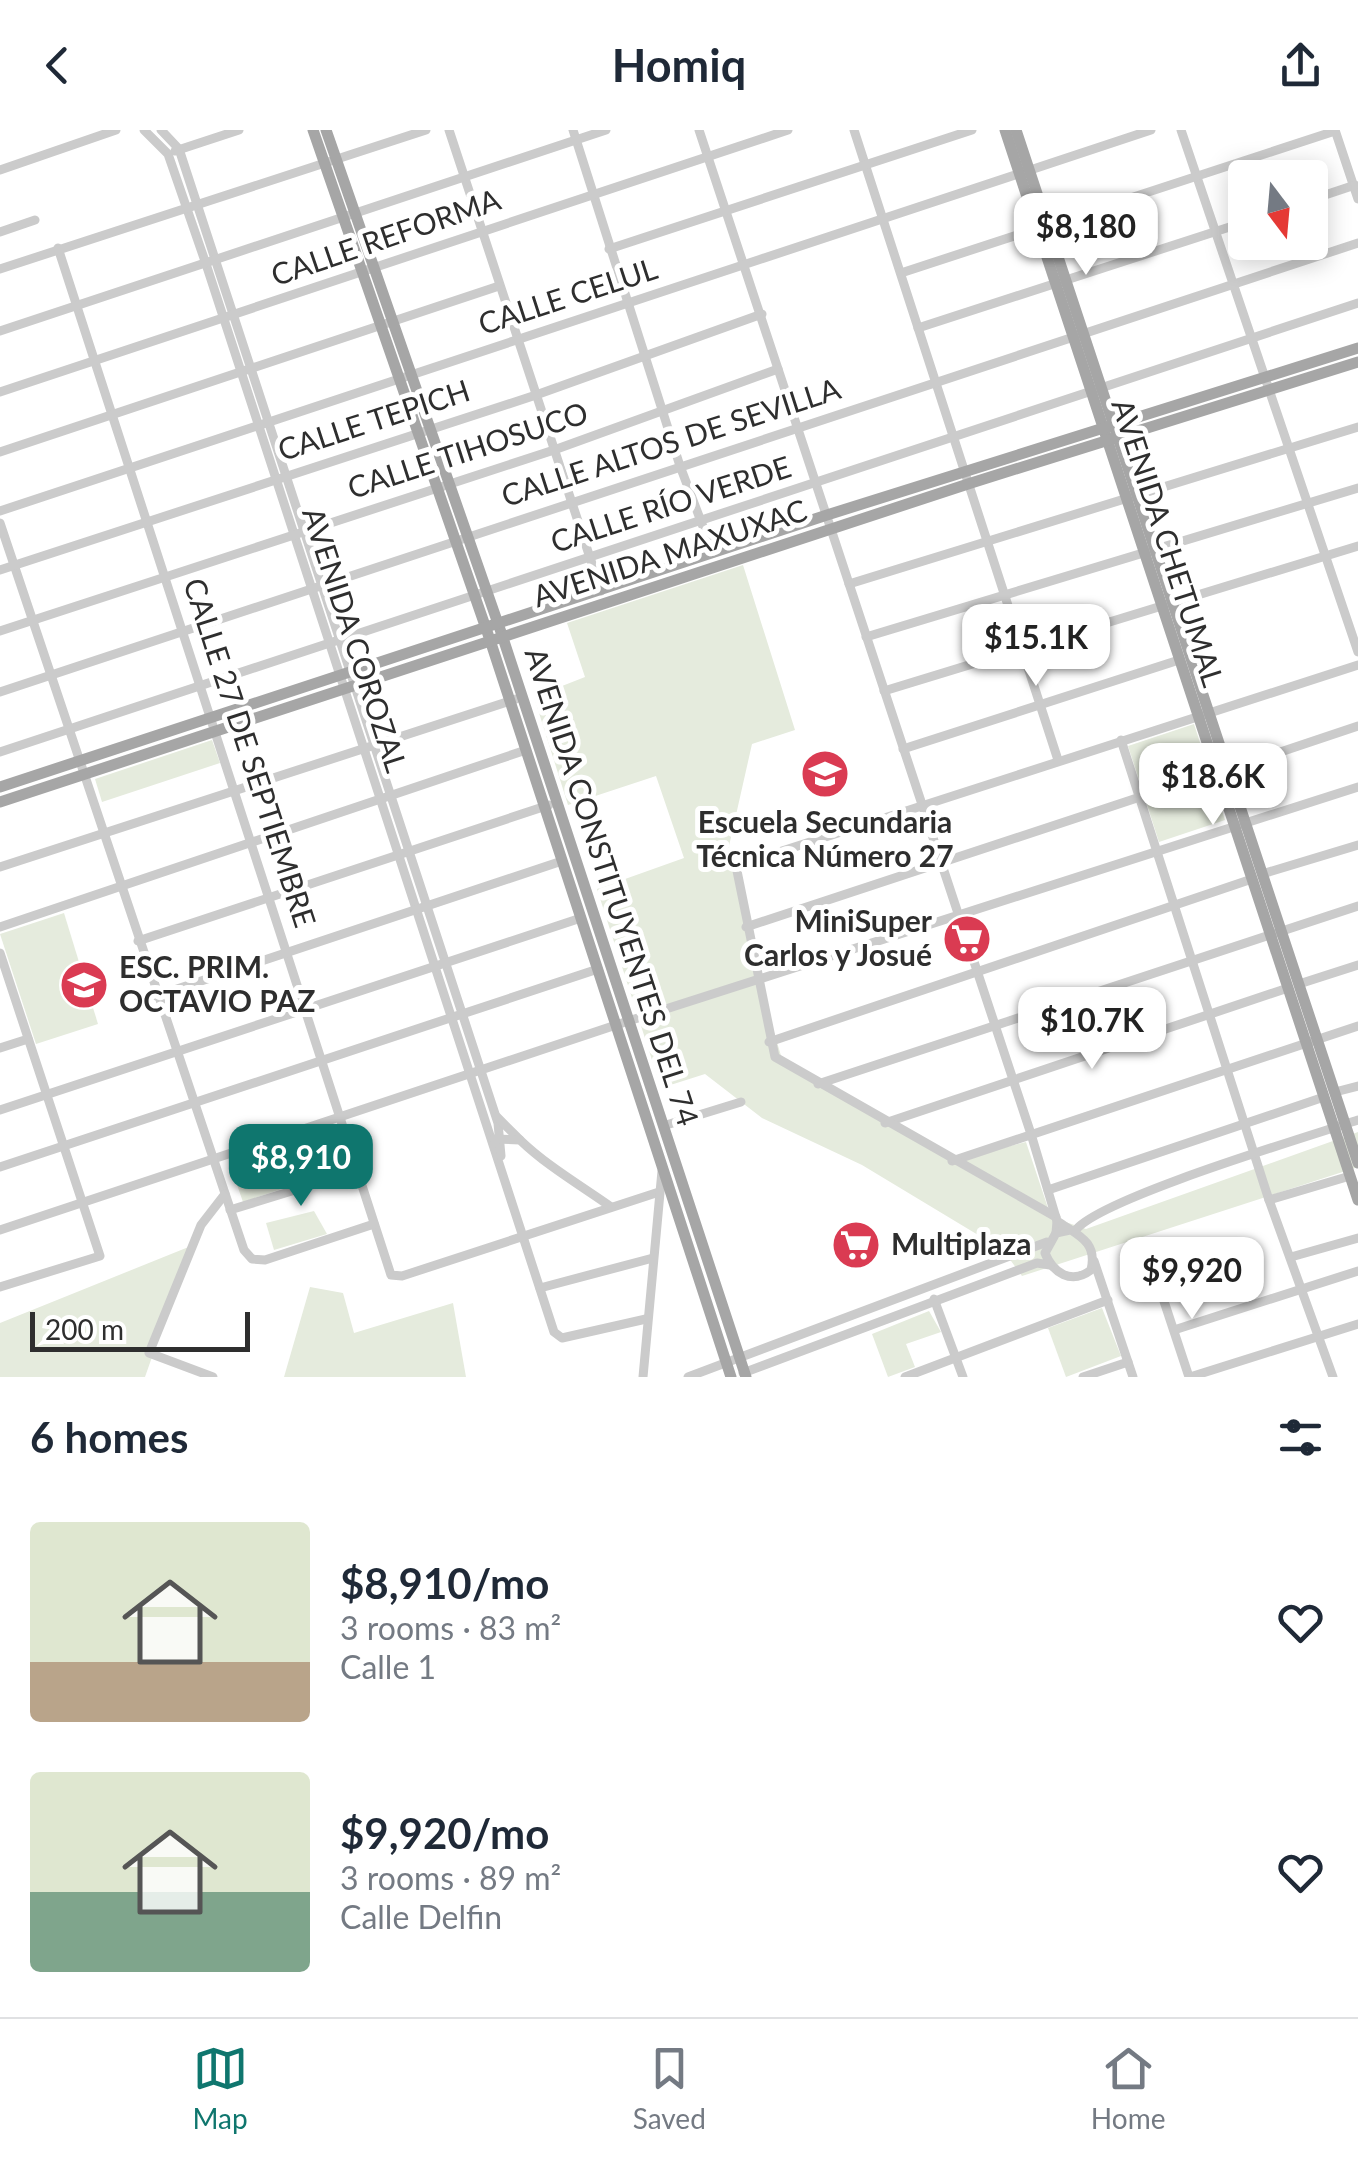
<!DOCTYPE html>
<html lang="en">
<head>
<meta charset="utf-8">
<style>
	:root { --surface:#fff; --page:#f6f6f7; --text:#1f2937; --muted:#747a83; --line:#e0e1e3; --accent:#0f766e }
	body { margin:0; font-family:Lato,sans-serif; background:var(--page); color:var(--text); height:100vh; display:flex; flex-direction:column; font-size:38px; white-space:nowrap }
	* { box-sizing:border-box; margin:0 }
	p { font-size:32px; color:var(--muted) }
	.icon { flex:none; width:55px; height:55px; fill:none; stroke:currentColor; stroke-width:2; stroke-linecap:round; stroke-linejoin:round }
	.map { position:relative; height:1247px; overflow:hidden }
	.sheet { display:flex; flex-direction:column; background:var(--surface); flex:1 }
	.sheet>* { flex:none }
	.needle { width:65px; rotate:164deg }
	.controls { position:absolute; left:1228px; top:30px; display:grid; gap:20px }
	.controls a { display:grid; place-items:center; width:100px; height:100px; border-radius:10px; background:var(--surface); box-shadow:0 5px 25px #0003; font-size:50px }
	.scale { position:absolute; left:30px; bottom:25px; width:220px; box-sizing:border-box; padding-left:10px; border:5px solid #2e2e2e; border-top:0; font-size:28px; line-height:35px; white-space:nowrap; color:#2e2e2e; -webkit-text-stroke:8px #fff; paint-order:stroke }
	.price { position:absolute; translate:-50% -85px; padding:0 22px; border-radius:20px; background:#fff; color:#222; font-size:32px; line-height:65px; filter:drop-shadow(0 2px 5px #0008) }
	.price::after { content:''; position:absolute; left:50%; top:60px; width:30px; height:22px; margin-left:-15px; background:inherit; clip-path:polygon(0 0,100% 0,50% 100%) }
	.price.selected { background:var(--accent); color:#fff }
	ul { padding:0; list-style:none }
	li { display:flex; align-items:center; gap:30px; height:250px; padding:0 30px }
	li span { display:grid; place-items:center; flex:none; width:280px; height:200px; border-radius:10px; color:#555 }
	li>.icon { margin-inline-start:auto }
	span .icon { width:120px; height:120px; fill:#fffc; stroke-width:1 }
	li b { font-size:42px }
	h2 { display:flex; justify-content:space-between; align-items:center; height:120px; padding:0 30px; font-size:42px }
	header { display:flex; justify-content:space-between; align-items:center; height:130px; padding:0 30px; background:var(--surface); font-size:45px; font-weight:700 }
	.menu { display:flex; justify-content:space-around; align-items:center; height:140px; border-top:2px solid var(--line); background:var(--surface); font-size:28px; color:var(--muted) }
	.menu a { display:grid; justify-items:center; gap:5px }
	.menu .selected { color:var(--accent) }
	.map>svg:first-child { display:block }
	.green { fill:#e5ebdd }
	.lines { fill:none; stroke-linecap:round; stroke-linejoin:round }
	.minor { stroke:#cbcbcb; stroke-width:9 }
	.major { stroke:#a6a6a6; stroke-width:11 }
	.labels { text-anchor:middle; stroke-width:10; stroke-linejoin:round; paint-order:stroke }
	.street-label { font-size:30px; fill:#2e2e2e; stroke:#fff }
	.poi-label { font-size:30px; font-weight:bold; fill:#2e2e2e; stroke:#fff; text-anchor:start }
</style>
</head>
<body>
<header><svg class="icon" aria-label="back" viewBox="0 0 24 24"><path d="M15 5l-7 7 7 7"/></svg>Homiq<svg class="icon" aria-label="share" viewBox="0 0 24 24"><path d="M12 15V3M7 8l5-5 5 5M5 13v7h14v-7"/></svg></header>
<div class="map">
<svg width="1358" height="1247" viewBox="0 0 1358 1247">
	<rect width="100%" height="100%" fill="#fff"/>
	<g class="green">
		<polygon points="743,435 795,600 752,614 729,716 755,838 782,929 955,1030 1026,1012 1051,1087 1086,1099 1358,1002 1358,1037 1022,1146 1003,1120 862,1035 762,988 705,944 661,958 597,759 684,728 656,646 568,675 534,567 585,547 567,493"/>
		<polygon points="1194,594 1225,690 1159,712 1128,616"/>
		<polygon points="212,610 220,633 102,672 95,649"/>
		<polygon points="64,783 98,894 36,914 0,804"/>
		<polygon points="343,1012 348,1037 243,1072 235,1049"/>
		<polygon points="314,1081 327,1104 274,1120 266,1093"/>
		<polygon points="191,1116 145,1247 0,1247 0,1193"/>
		<polygon points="310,1157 343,1163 354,1203 453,1173 466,1247 284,1247"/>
		<polygon points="1102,1178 1121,1226 1066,1247 1048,1198"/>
		<polygon points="929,1181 941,1202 906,1214 915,1237 888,1247 872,1204"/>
	</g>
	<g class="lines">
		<g class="minor">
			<polyline points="144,0 168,24 206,134 554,1202 562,1208 646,1189"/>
			<polyline points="161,0 179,19 197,74 498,993 501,1026"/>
			<polyline points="449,0 601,461"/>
			<polyline points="573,0 680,336 713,423"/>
			<polyline points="699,0 1031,1004 1057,1091 1056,1103"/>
			<polyline points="854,0 1058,630"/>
			<polyline points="1181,0 1358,522"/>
			<polyline points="1335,0 1358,69"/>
			<polyline points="175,21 239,0"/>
			<polyline points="0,40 116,0"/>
			<polyline points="1310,70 1355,55"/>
			<polyline points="0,102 35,90"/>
			<polyline points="58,118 391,1145 402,1146 659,1062"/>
			<polyline points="609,119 972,0"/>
			<polyline points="0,139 426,0"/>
			<polyline points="901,143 1335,1"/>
			<polyline points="918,198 1245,92"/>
			<polyline points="0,201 606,0"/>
			<polyline points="0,262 788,0"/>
			<polyline points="0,322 499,156"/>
			<polyline points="0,381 1151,0"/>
			<polyline points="0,393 244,1120 252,1129 265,1130 374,1094"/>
			<polyline points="0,440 536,265 762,184"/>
			<polyline points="849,454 1358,297"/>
			<polyline points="0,501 554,320 778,239"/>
			<polyline points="866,507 1358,358"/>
			<polyline points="884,561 1358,416"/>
			<polyline points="0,562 1358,113"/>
			<polyline points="1121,610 1269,1070 1333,1247"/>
			<polyline points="903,619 1179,530"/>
			<polyline points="0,622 1358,173"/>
			<polyline points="1227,640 1358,596"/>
			<polyline points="0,737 516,569"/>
			<polyline points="1262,744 1358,715"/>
			<polyline points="0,797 526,620"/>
			<polyline points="746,797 1137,668"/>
			<polyline points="138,811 549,675"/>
			<polyline points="0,823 100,1126 0,1157"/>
			<polyline points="1299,854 1358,835"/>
			<polyline points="156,866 562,731"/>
			<polyline points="769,912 1252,749"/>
			<polyline points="0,918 28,909"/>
			<polyline points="818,954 1358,776"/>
			<polyline points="1335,962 1358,956"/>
			<polyline points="0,980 581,788"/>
			<polyline points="497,987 520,1010"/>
			<polyline points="885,993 1288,858"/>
			<polyline points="663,996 741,972"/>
			<path d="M494,1009l26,1c27,26 60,45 91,67"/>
			<polyline points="952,1031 1358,896"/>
			<polyline points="0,1037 598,839"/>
			<polyline points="1048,1060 1324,967"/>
			<polyline points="1269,1070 1350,1046"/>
			<polyline points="230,1080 360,1040"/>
			<polyline points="1056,1087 775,927 736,736 1358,535"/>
			<path d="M1057,1091c20,14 41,20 34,49 -20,15 -38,3 -46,-17l11,-20 14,-3"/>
			<polyline points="0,1100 616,895 1358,657"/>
			<path d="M1075,1101c22,-32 235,-95 283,-111"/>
			<polyline points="1291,1127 1358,1108"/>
			<polyline points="1094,1131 1133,1247"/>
			<polyline points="1157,1150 1189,1247"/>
			<polyline points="540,1158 653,1128"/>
			<polyline points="934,1169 963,1247"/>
			<polyline points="1174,1200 1358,1141"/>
			<polyline points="743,1243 1037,1133 1050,1135"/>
			<polyline points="213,1247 149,1223 201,1095 225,1064"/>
			<polyline points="643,1247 662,1041"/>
			<polyline points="688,1247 1047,1112"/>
			<polyline points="905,1247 1108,1170"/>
			<polyline points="1083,1247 1128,1232"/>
			<polyline points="1190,1247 1358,1194"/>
		</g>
		<g class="major">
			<polyline points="313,0 490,510 731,1247"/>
			<polyline points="326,0 502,505 746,1247"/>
			<polyline points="1005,0 1358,1070"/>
			<polyline points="1016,0 1358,1033"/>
			<polyline points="0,657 827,385 1358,218"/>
			<polyline points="0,672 968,354 1358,232"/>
		</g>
	</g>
	<defs>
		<g id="school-disc" transform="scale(2.5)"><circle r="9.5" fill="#da3b52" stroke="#fff"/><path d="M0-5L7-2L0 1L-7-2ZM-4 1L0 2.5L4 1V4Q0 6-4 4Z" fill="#fff"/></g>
		<g id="supermarket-disc" transform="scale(2.5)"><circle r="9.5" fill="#da3b52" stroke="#fff"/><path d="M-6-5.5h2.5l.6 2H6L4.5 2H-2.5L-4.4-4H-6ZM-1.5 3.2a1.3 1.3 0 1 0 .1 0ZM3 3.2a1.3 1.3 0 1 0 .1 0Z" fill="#fff"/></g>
	</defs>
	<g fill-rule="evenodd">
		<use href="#school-disc" x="825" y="644"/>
		<use href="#supermarket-disc" x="967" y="809"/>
		<use href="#school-disc" x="84" y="855"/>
		<use href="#supermarket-disc" x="856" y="1115"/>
	</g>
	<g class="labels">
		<g class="street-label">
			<text transform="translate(386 108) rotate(-19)" y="10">CALLE REFORMA</text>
			<text transform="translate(568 167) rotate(-18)" y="10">CALLE CELUL</text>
			<text transform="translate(374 291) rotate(-18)" y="10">CALLE TEPICH</text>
			<text transform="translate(671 313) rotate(-18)" y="10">CALLE ALTOS DE SEVILLA</text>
			<text transform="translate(468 321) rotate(-18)" y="10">CALLE TIHOSUCO</text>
			<text transform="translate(671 375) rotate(-18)" y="10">CALLE RÍO VERDE</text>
			<text transform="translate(1167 413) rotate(72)" y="10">AVENIDA CHETUMAL</text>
			<text transform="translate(670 424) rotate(-18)" y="10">AVENIDA MAXUXAC</text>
			<text transform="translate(354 510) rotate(72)" y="10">AVENIDA COROZAL</text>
			<text transform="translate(249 623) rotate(72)" y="10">CALLE 27 DE SEPTIEMBRE</text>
			<text transform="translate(611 757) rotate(72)" y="10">AVENIDA CONSTITUYENTES DEL 74</text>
		</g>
		<g class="poi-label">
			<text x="825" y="703" text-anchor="middle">Escuela Secundaria<tspan x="825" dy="34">Técnica Número 27</tspan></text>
			<text x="932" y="802" text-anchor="end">MiniSuper<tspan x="932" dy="34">Carlos y Josué</tspan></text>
			<text x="119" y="848">ESC. PRIM.<tspan x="119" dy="34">OCTAVIO PAZ</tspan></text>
			<text x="891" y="1125">Multiplaza</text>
		</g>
	</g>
</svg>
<div class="controls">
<a><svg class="needle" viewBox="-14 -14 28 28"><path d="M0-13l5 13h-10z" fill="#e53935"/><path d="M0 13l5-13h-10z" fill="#747a83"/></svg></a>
</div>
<div class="scale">200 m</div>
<b class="price" style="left:1086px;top:148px">$8,180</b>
<b class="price" style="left:1036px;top:559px">$15.1K</b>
<b class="price" style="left:1213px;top:698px">$18.6K</b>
<b class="price" style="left:1092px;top:942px">$10.7K</b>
<b class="price selected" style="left:301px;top:1079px">$8,910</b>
<b class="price" style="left:1192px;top:1192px">$9,920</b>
</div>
<section class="sheet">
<h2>6 homes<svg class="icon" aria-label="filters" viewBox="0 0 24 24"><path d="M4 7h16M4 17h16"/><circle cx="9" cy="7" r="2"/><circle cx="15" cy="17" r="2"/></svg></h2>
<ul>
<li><span style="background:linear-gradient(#dfe7d0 70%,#b9a48a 0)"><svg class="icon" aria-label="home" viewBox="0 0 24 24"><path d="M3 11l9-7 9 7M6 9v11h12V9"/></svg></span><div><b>$8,910/mo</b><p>3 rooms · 83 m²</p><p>Calle 1</p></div><svg class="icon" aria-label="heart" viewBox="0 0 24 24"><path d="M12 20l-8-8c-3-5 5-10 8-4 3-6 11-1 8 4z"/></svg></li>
<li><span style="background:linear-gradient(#dfe7d0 60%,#7fa58c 0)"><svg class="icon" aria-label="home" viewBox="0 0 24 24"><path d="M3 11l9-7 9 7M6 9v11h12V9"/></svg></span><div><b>$9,920/mo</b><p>3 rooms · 89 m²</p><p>Calle Delfin</p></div><svg class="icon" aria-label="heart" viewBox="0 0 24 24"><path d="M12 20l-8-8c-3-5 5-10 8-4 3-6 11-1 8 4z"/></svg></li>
</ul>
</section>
<nav class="menu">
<a class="selected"><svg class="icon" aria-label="map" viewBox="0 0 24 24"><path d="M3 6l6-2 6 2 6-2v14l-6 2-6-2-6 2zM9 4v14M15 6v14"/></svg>Map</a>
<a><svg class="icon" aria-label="saved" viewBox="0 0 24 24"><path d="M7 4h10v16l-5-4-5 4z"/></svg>Saved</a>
<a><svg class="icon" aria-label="home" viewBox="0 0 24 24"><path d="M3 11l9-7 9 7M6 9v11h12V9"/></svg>Home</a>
</nav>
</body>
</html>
